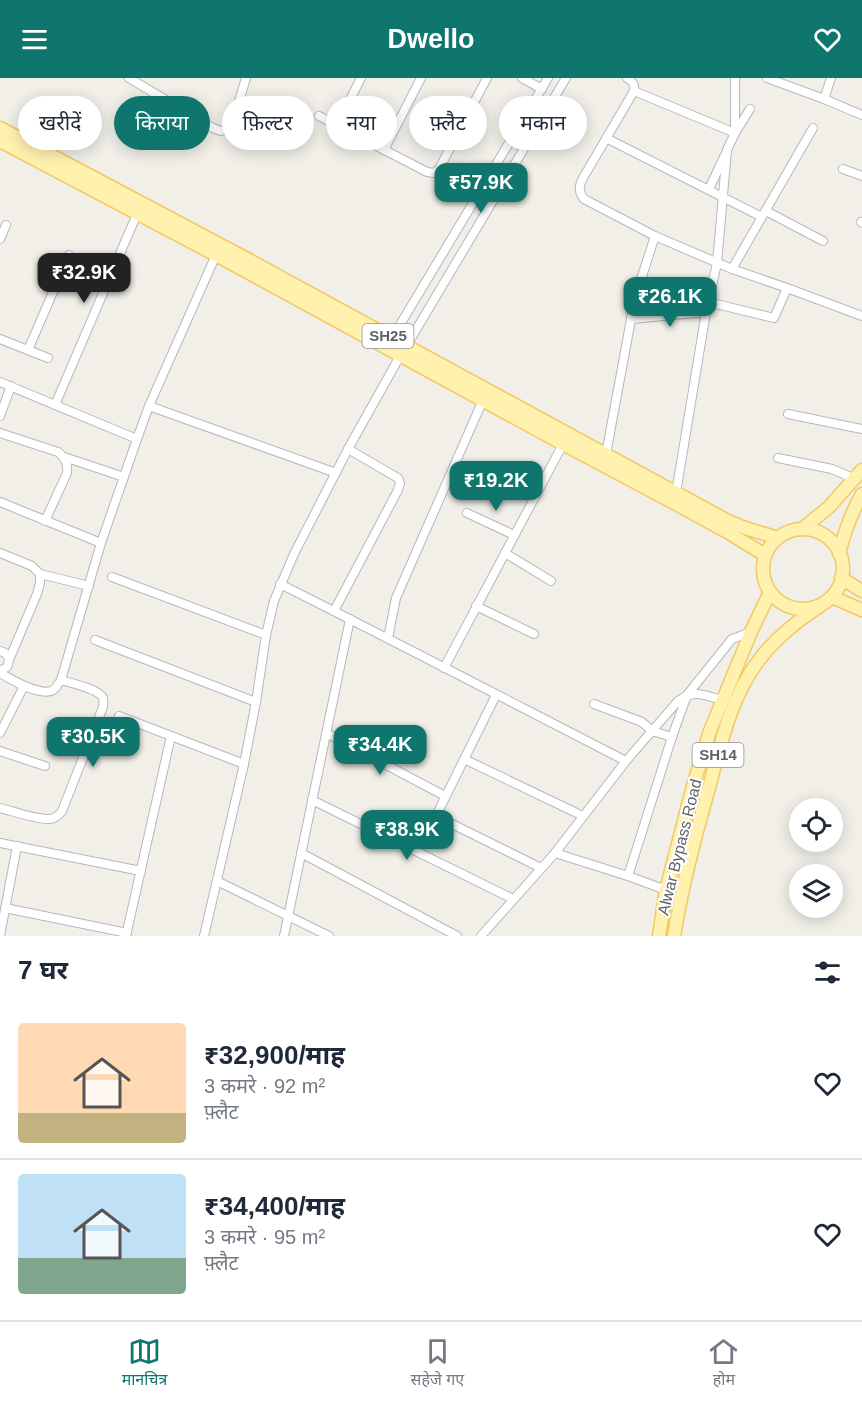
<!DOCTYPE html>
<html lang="hi">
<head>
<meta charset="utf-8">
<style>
	:root { --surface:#fff; --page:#f2f2f3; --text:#1f2937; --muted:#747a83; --line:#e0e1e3; --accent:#0f766e }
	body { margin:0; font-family:Helvetica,"Noto Sans Devanagari",sans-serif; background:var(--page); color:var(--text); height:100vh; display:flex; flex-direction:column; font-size:22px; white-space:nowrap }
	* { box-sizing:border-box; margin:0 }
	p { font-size:20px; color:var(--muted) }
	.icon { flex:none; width:33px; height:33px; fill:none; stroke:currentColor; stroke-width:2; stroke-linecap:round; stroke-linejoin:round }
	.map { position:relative; height:858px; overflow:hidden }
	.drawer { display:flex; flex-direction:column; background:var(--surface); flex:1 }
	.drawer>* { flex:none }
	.hud { position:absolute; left:18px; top:18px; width:826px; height:54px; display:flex; gap:12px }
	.controls { position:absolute; left:789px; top:720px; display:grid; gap:12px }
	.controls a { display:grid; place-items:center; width:54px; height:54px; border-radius:50%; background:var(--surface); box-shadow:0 3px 15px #0003; font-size:30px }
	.price { position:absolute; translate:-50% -51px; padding:0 14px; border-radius:12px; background:var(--accent); color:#fff; font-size:20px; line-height:39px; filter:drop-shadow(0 2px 3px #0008) }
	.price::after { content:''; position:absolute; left:50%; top:36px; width:18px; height:14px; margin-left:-9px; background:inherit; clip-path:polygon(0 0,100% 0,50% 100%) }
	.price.on { background:#222; color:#fff }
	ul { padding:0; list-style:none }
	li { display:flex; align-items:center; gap:18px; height:150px; padding:0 18px }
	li+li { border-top:2px solid var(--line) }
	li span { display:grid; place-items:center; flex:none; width:168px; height:120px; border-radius:6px; color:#555 }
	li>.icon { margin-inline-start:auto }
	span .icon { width:72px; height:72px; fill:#fffc; stroke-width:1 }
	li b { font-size:26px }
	h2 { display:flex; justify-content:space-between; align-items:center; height:72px; padding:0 18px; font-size:26px }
	.chip { padding:0 21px; border-radius:27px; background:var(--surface); box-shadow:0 3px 15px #0003; font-size:21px; line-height:54px }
	.chip.on { background:var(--accent); color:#fff }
	header { display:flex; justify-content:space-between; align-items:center; height:78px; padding:0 18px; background:var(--accent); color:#fff; font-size:27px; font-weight:700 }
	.dock { display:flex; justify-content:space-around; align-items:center; height:84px; border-top:2px solid var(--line); background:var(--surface); font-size:16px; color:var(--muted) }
	.dock a { display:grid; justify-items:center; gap:3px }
	.dock .on { color:var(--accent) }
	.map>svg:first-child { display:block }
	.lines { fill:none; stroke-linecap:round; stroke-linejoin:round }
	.minor-casing { stroke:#b5b8bc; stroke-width:10 }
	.primary-casing { stroke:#f2c960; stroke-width:15 }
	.minor { stroke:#fff; stroke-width:8 }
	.primary { stroke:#fff2af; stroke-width:12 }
	.labels { text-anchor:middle; stroke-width:4.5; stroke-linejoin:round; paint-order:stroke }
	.shield { fill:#fff; stroke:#8f9295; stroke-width:1.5 }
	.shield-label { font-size:15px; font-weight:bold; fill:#5f6368 }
	.street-label { font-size:16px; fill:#5f6368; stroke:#fff }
</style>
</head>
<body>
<header><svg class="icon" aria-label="menu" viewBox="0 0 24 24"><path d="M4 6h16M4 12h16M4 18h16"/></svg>Dwello<svg class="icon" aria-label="heart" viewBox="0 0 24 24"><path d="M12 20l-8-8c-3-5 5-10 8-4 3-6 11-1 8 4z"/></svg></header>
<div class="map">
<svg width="862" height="858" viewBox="0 0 862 858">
	<rect width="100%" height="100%" fill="#f1efe8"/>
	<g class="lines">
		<g class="minor-casing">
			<g id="minor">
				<polyline points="129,0 213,50 221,53 228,51 233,43 246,0"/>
				<polyline points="522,0 542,11"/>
				<path d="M627,0c6,4 8,6 7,13l-51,87c-4,8 -5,13 1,21l71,37 77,33 55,19"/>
				<polyline points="767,0 824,21 862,37"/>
				<polyline points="634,13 735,55 750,31"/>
				<polyline points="824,21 831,0"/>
				<polyline points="319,38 427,94 434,95 439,91 487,0"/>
				<polyline points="337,47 361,0"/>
				<polyline points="606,60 762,139"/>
				<polyline points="384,72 421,0"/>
				<polyline points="843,91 862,98"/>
				<polyline points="709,111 725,77"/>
				<polyline points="766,133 823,163"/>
				<polyline points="861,144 862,145"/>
				<polyline points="0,161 6,147"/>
				<polyline points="732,191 813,50"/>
				<polyline points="708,224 774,240 787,210 862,238"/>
				<polyline points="631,241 706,234"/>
				<polyline points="392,260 548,0"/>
				<polyline points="0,261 48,280"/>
				<polyline points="407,267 566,0"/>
				<polyline points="28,272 69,177"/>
				<polyline points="0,304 137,361"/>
				<polyline points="55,327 137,136"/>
				<polyline points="149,328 336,395"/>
				<polyline points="788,336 862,351"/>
				<polyline points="0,338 11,308"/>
				<path d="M0,355l58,19c8,6 10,12 9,21l-22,48"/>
				<polyline points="606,376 635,220 655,158"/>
				<polyline points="64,379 124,399"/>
				<polyline points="778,380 832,391 855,401"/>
				<polyline points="676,415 706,234 717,185 727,72 735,55 735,0"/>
				<polyline points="0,424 101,465"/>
				<polyline points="467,435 514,457"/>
				<polyline points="0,475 32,488 40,496 40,505 37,516 9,582"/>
				<polyline points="505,475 551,503"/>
				<polyline points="40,496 89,508"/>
				<polyline points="112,499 266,557"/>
				<path d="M280,506c116,58 231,118 346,177"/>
				<polyline points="476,528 534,556"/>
				<polyline points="334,533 398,412 400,405 398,400 348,371"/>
				<polyline points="388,560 396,520 483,322"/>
				<polyline points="95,562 256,624"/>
				<path d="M0,573c8,2 11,8 7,16l-7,4"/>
				<polyline points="444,590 563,366"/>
				<path d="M0,595c12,7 37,22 51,18 5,-2 7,-7 10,-11l40,-137 36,-104 12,-33 67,-151"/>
				<polyline points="594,626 642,644 652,653 672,659"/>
				<polyline points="119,638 244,686"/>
				<polyline points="0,655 24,608"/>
				<polyline points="326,655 445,718"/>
				<polyline points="0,673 45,688"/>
				<polyline points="464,681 583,738"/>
				<polyline points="312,722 513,821"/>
				<path d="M0,730c12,3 38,12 50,11 6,-1 9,-4 12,-8l41,-104c0,-3 1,-6 0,-9 -4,-9 -32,-15 -42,-18"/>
				<polyline points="436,738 541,790"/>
				<polyline points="0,765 141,793"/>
				<polyline points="416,773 436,738 496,617"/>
				<polyline points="301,775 457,858"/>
				<polyline points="555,775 628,798 666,812"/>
				<polyline points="628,798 672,659 687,617 732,561 751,554"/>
				<polyline points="217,803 329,858"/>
				<polyline points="5,830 127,855"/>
				<polyline points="0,858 17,768"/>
				<polyline points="126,858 171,658"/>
				<polyline points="204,858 244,686 256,624 266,557 274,523 294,476 348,371 400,278"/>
				<polyline points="284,858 350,541"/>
				<path d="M481,858l74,-83 71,-92 52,-60c17,-12 25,-6 44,-1"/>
			</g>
		</g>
		<g class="primary-casing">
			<g id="primary">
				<polyline points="0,50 249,182 728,443 745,450 778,460"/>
				<polyline points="0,63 216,177 563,366 674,425 729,455 765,477"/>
				<polyline points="802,451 829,429 862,392"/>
				<circle cx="803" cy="491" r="40"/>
				<path d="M839,475c6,-22 12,-40 23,-59"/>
				<polyline points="841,500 862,513"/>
				<polyline points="832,519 862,532"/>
				<polyline points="659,858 666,812 693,708 710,653 751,554 770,514"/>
				<path d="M674,858c8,-51 22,-102 36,-152 11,-42 22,-89 49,-124 17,-23 38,-39 61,-54"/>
			</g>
		</g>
		<use href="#minor" class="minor"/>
		<use href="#primary" class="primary"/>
	</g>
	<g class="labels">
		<g class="shield">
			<rect x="362.5" y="246" width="51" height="24" rx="4.5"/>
			<rect x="692.5" y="665" width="51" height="24" rx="4.5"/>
		</g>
		<g class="shield-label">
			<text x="388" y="263">SH25</text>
			<text x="718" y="682">SH14</text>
		</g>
		<g class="street-label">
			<text transform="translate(679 769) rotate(-76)" y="6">Alwar Bypass Road</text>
		</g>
	</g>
</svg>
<div class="controls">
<a><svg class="icon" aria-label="locate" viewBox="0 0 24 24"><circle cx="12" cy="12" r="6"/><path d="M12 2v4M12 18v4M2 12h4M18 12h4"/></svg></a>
<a><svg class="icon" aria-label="layers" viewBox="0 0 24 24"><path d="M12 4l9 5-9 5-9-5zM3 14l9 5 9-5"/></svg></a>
</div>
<b class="price" style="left:481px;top:136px">₹57.9K</b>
<b class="price on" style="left:84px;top:226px">₹32.9K</b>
<b class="price" style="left:670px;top:250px">₹26.1K</b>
<b class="price" style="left:496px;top:434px">₹19.2K</b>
<b class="price" style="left:93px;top:690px">₹30.5K</b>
<b class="price" style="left:380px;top:698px">₹34.4K</b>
<b class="price" style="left:407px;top:783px">₹38.9K</b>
<div class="hud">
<a class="chip">खरीदें</a>
<a class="chip on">किराया</a>
<a class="chip">फ़िल्टर</a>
<a class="chip">नया</a>
<a class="chip">फ़्लैट</a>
<a class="chip">मकान</a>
</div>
</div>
<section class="drawer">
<h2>7 घर<svg class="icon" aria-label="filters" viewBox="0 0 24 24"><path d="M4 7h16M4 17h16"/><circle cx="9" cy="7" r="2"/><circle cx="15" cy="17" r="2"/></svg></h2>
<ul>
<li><span style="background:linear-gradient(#ffd9b3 75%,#c2b280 0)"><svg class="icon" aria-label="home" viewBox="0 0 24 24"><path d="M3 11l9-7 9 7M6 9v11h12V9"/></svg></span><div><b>₹32,900/माह</b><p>3 कमरे · 92 m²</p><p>फ़्लैट</p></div><svg class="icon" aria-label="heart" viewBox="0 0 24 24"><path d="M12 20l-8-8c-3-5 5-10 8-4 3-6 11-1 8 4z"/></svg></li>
<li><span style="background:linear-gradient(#bfe0f5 70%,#7fa58c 0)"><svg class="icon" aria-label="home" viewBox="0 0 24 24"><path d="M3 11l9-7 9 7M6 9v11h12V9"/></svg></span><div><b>₹34,400/माह</b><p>3 कमरे · 95 m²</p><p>फ़्लैट</p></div><svg class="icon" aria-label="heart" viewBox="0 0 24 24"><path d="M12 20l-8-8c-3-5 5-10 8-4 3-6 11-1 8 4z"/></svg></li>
</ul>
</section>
<nav class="dock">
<a class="on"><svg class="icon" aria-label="map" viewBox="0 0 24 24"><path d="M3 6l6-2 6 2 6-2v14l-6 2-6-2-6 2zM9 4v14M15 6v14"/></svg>मानचित्र</a>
<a><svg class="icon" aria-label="saved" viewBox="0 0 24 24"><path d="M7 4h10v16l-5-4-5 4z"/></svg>सहेजे गए</a>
<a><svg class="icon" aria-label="home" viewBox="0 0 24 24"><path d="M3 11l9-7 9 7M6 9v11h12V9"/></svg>होम</a>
</nav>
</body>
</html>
